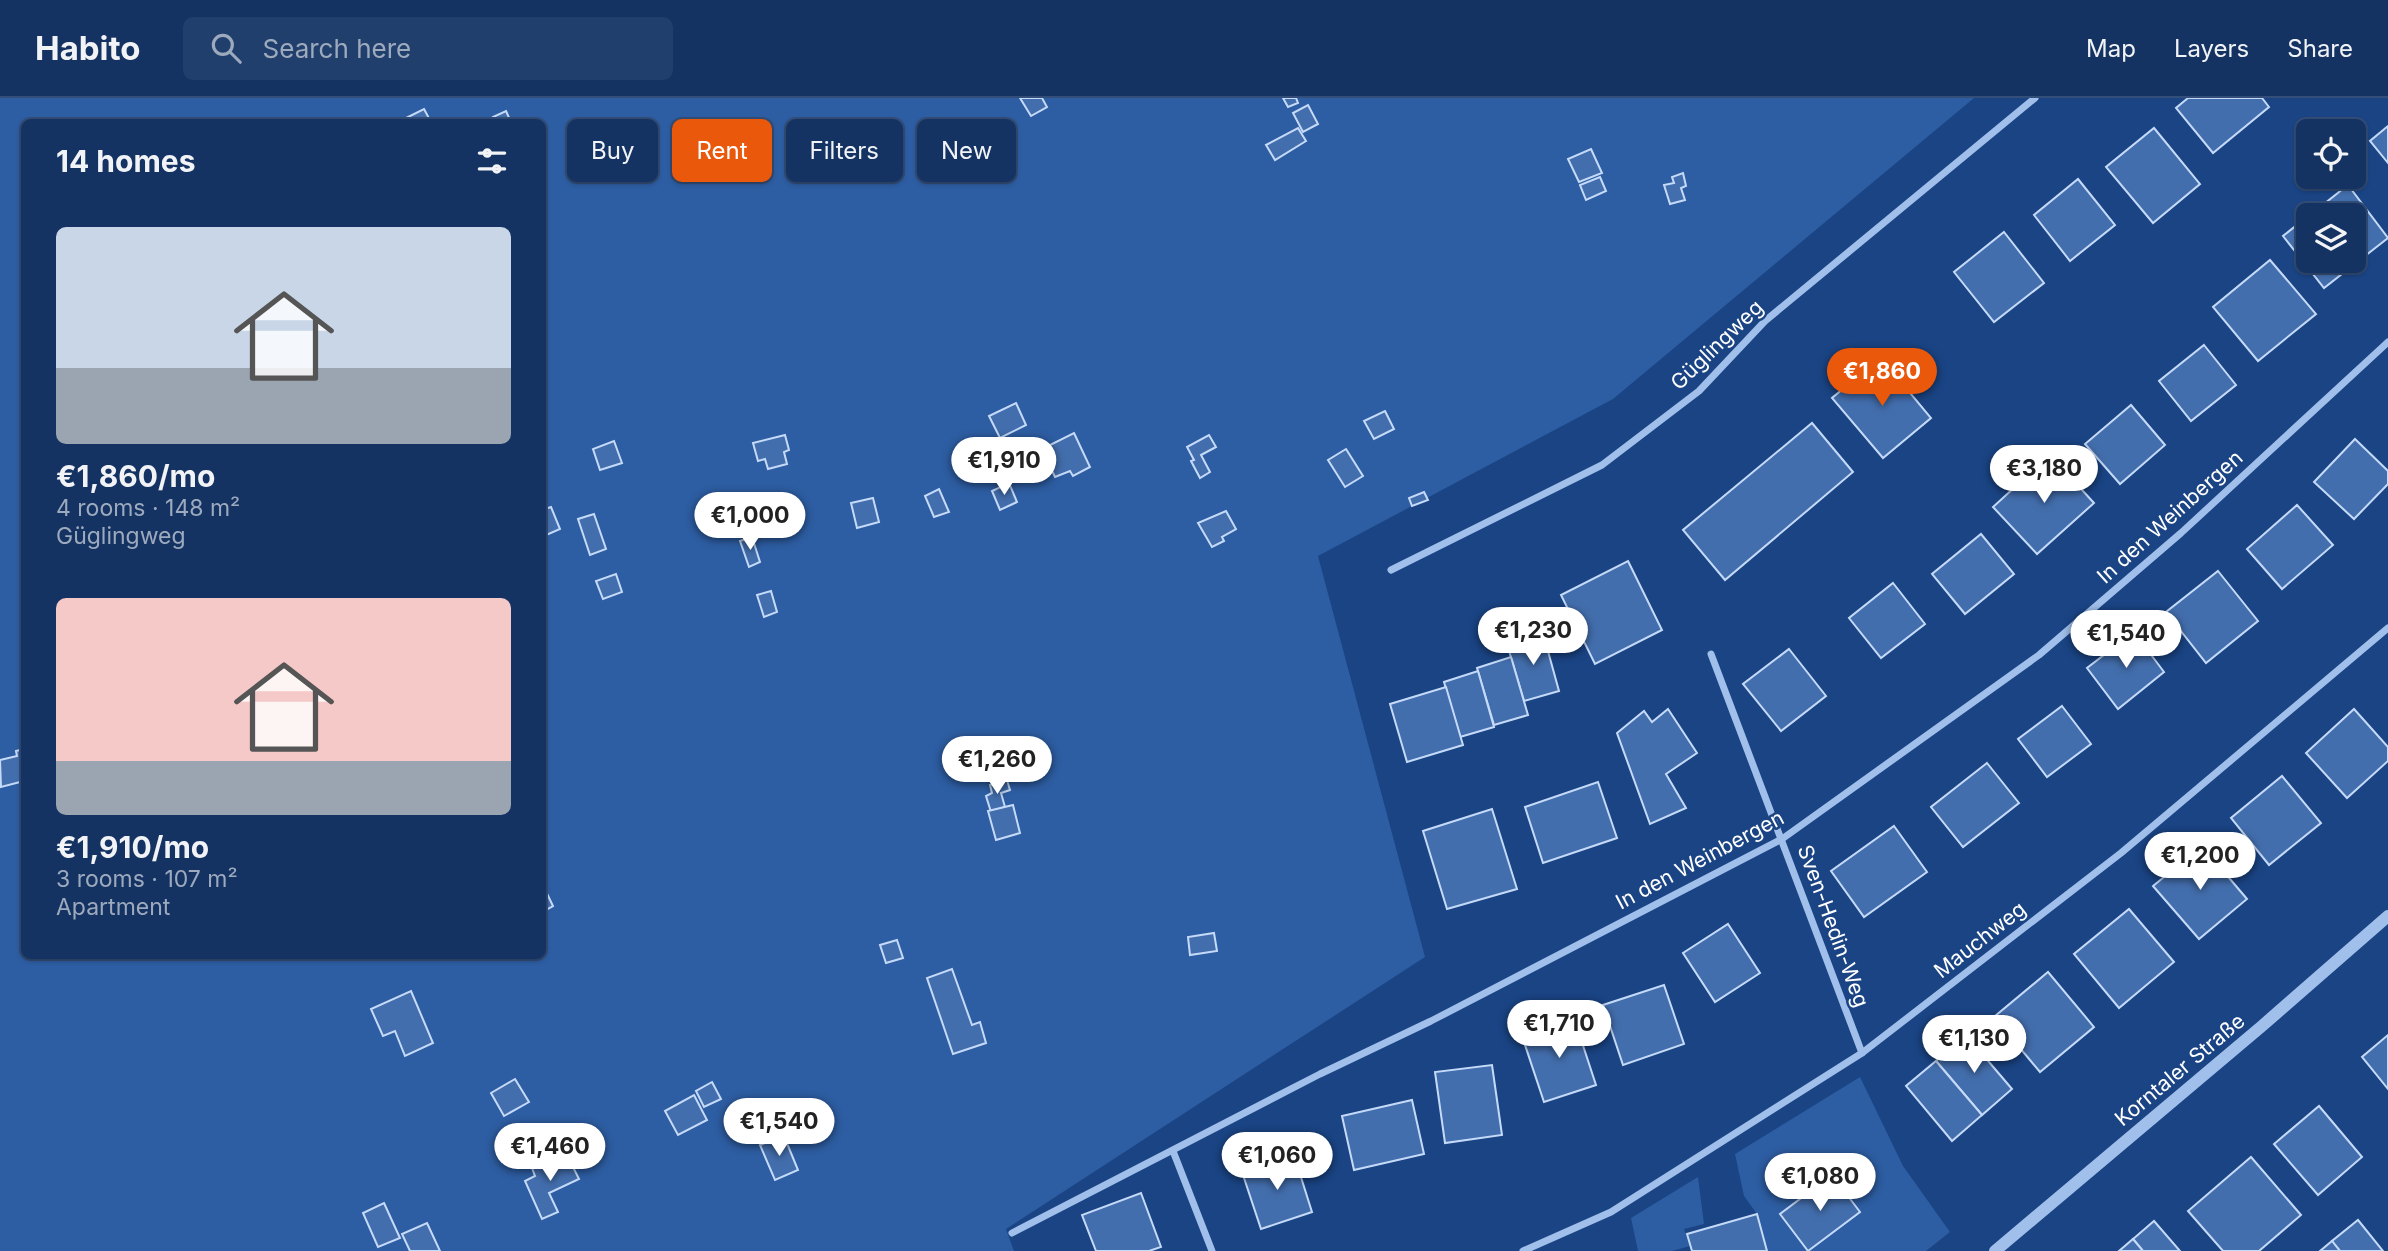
<!DOCTYPE html>
<html lang="en">
<head>
<meta charset="utf-8">
<style>
	:root { --surface:#143363; --page:#213f6c; --text:#f1f3f6; --muted:#9daabe; --line:#334e78; --accent:#ea580c }
	body { margin:0; font-family:Inter,sans-serif; background:var(--page); color:var(--text); height:100vh; display:flex; flex-direction:column; font-size:26px; white-space:nowrap }
	* { box-sizing:border-box; margin:0 }
	p { font-size:23px; color:var(--muted) }
	.icon { flex:none; width:38px; height:38px; fill:none; stroke:currentColor; stroke-width:2; stroke-linecap:round; stroke-linejoin:round }
	.map { position:relative; flex:1; overflow:hidden }
	.details { position:absolute; left:21px; top:21px; width:525px; height:840px; display:flex; flex-direction:column; background:var(--surface); border-radius:10px; box-shadow:0 2px 5px #0004,0 0 0 2px var(--line) }
	.details>* { flex:none }
	.hud { position:absolute; left:567px; top:21px; width:665px; height:63px; display:flex; gap:14px }
	.tools { position:absolute; left:2296px; top:21px; display:grid; gap:14px }
	.tools a { display:grid; place-items:center; width:70px; height:70px; border-radius:10px; background:var(--surface); box-shadow:0 2px 5px #0004,0 0 0 2px var(--line); font-size:35px }
	.price { position:absolute; translate:-50% -60px; padding:0 16px; border-radius:24px; background:#fff; color:#222; font-size:23px; line-height:46px; filter:drop-shadow(0 2px 4px #0008) }
	.price::after { content:''; position:absolute; left:50%; top:42px; width:21px; height:16px; margin-left:-10px; background:inherit; clip-path:polygon(0 0,100% 0,50% 100%) }
	.price.active { background:var(--accent); color:#fff }
	ul { padding:0; list-style:none }
	li { display:grid; align-content:center; gap:14px; height:371px; padding:0 35px }
	li span { display:grid; place-items:center; height:217px; border-radius:10px; color:#555 }
	li>.icon { margin-inline-start:auto }
	span .icon { width:126px; height:126px; fill:#fffc; stroke-width:1 }
	li b { font-size:30px }
	h2 { display:flex; justify-content:space-between; align-items:center; height:84px; padding:0 35px; font-size:30px }
	.pill { padding:0 24px; border-radius:10px; background:var(--surface); box-shadow:0 2px 5px #0004,0 0 0 2px var(--line); font-size:24px; line-height:63px }
	.pill.active { background:var(--accent); color:#fff }
	header { display:flex; align-items:center; gap:42px; box-sizing:border-box; height:98px; padding:0 35px; background:var(--surface); border-bottom:2px solid var(--line) }
	header strong { font-size:33px }
	nav { display:flex; gap:38px; margin-inline-start:auto; font-size:24px }
	.search { width:490px; height:63px; background:var(--page); display:flex; align-items:center; gap:18px; box-sizing:border-box; padding:0 24px; border-radius:10px; color:var(--muted); font-size:26px }
	.map>svg:first-child { display:block }
	.green { fill:#2d5da2; fill-rule:evenodd }
	.building { fill:#436ead; stroke:#c5daf8; stroke-width:2 }
	.lines { fill:none; stroke-linecap:round; stroke-linejoin:round }
	.minor { stroke:#a0bfeb; stroke-width:7 }
	.tertiary { stroke:#a0bfeb; stroke-width:12 }
	.labels { text-anchor:middle; stroke-width:5; stroke-linejoin:round; paint-order:stroke }
	.street-label { font-size:21px; fill:#fff; stroke:#1a4484 }
</style>
</head>
<body>
<header>
<strong>Habito</strong>
<div class="search"><svg class="icon" aria-label="search" viewBox="0 0 24 24"><circle cx="10" cy="10" r="6"/><path d="M15 15l6 6"/></svg>Search here</div>
<nav><a>Map</a><a>Layers</a><a>Share</a></nav>
</header>
<div class="map">
<svg width="2388" height="1153" viewBox="0 0 2388 1153">
	<rect width="100%" height="100%" fill="#1a4484"/>
	<g class="green">
		<path d="M0,0h1974l-361,301 -295,157 107,401 -419,272 8,22h-1014zM24,24h518v834h-518z"/>
		<polygon points="1860,979 1903,1068 1950,1134 1926,1153 1767,1153 1757,1116 1744,1098 1735,1056"/>
		<polygon points="1698,1079 1704,1126 1684,1131 1690,1148 1672,1153 1638,1153 1631,1120"/>
	</g>
	<g class="building">
		<polygon points="1020,0 1042,0 1047,9 1031,18"/>
		<polygon points="1283,0 1296,0 1298,5 1288,9"/>
		<polygon points="2188,0 2262,0 2269,9 2213,55 2176,10"/>
		<polygon points="1308,7 1318,26 1303,34 1293,15"/>
		<polygon points="424,11 431,24 408,24 406,20"/>
		<polygon points="506,13 511,24 495,24 493,19"/>
		<polygon points="2388,28 2388,65 2370,43"/>
		<polygon points="1298,30 1306,43 1275,62 1266,47"/>
		<polygon points="2154,30 2200,86 2153,125 2106,69"/>
		<polygon points="1591,51 1602,75 1579,84 1568,61"/>
		<polygon points="1683,75 1686,88 1681,90 1685,102 1670,106 1664,87 1674,85 1672,79"/>
		<polygon points="1600,79 1606,93 1586,102 1580,87"/>
		<polygon points="2078,81 2115,127 2070,163 2034,117"/>
		<polygon points="2348,87 2388,140 2324,190 2283,138 2308,118 2308,163 2354,163 2354,117 2310,117"/>
		<polygon points="2004,134 2044,185 1994,224 1954,174"/>
		<polygon points="2270,162 2316,216 2258,263 2213,209"/>
		<polygon points="2204,247 2236,287 2191,323 2159,283"/>
		<polygon points="1881,260 1931,320 1883,360 1832,300"/>
		<polygon points="1016,305 1026,327 1000,340 989,318"/>
		<polygon points="2131,307 2165,347 2120,386 2085,346"/>
		<polygon points="1385,313 1394,331 1374,341 1364,323"/>
		<polygon points="1812,325 1853,374 1725,482 1683,432"/>
		<polygon points="1074,335 1090,369 1073,378 1070,373 1055,379 1042,351"/>
		<polygon points="785,337 789,352 784,354 787,366 768,371 765,361 758,363 753,345"/>
		<polygon points="1209,337 1216,349 1201,357 1210,374 1200,380 1191,363 1194,362 1187,349"/>
		<polygon points="2355,341 2388,373 2388,386 2354,421 2314,384"/>
		<polygon points="614,343 622,365 600,372 593,351"/>
		<polygon points="1346,351 1363,378 1345,389 1328,362"/>
		<polygon points="2050,357 2094,405 2037,456 1993,409"/>
		<polygon points="1009,385 1017,404 1000,412 992,393"/>
		<polygon points="939,391 949,414 934,419 925,398"/>
		<polygon points="1424,394 1428,402 1412,408 1409,400"/>
		<polygon points="873,400 879,424 857,430 851,405"/>
		<polygon points="2297,407 2333,447 2282,491 2247,451"/>
		<polygon points="551,409 560,431 544,438 542,412"/>
		<polygon points="1226,413 1236,431 1222,439 1224,443 1212,449 1198,425"/>
		<polygon points="594,416 606,451 590,457 578,421"/>
		<polygon points="1981,436 2014,476 1965,516 1932,476"/>
		<polygon points="752,439 760,464 749,469 740,443"/>
		<polygon points="1628,463 1662,532 1595,566 1561,497"/>
		<polygon points="2218,473 2258,523 2206,565 2166,514"/>
		<polygon points="616,476 622,494 603,501 596,483"/>
		<polygon points="1893,485 1925,526 1881,560 1849,520"/>
		<polygon points="771,493 777,514 764,519 757,497"/>
		<polygon points="2134,534 2164,574 2118,611 2087,570"/>
		<polygon points="1543,535 1559,593 1524,603 1507,546"/>
		<polygon points="1789,551 1826,598 1781,633 1743,586"/>
		<polygon points="1511,559 1528,617 1494,627 1477,570"/>
		<polygon points="1478,573 1494,629 1460,639 1444,584"/>
		<polygon points="1446,589 1463,647 1407,664 1390,606"/>
		<polygon points="2062,608 2091,646 2047,679 2018,641"/>
		<polygon points="1668,611 1697,655 1666,676 1686,710 1650,726 1617,635 1644,613 1652,624"/>
		<polygon points="2354,611 2388,649 2388,663 2347,700 2306,655"/>
		<polygon points="24,651 24,683 1,689 0,662 17,658 16,653"/>
		<polygon points="1987,665 2019,705 1963,749 1931,709"/>
		<polygon points="2282,678 2321,725 2269,767 2231,720"/>
		<polygon points="1007,682 1010,692 1001,695 1005,709 991,714 986,698 992,695 990,687"/>
		<polygon points="1598,684 1617,740 1543,765 1525,709"/>
		<polygon points="1013,707 1020,735 996,742 988,713"/>
		<polygon points="1492,711 1517,791 1447,811 1423,733"/>
		<polygon points="1894,728 1927,774 1864,819 1831,773"/>
		<polygon points="2202,748 2247,801 2199,841 2153,788"/>
		<polygon points="542,785 553,808 544,813 542,809"/>
		<polygon points="2129,811 2174,864 2119,910 2074,856"/>
		<polygon points="1728,826 1760,875 1715,904 1683,855"/>
		<polygon points="1214,835 1217,853 1190,857 1188,839"/>
		<polygon points="897,842 903,860 886,865 880,847"/>
		<polygon points="952,871 972,927 980,924 986,945 953,956 927,880"/>
		<polygon points="2048,874 2094,929 2040,974 1994,919"/>
		<polygon points="1664,887 1684,946 1623,967 1603,907"/>
		<polygon points="411,893 433,945 405,958 395,933 383,938 371,911"/>
		<polygon points="1574,920 1596,987 1544,1004 1522,938"/>
		<polygon points="1966,937 2012,991 1982,1017 1936,963"/>
		<polygon points="2388,937 2388,991 2362,959"/>
		<polygon points="1936,963 1982,1017 1952,1043 1906,988"/>
		<polygon points="1492,967 1502,1037 1445,1045 1435,974"/>
		<polygon points="515,981 529,1004 504,1018 491,995"/>
		<polygon points="712,984 721,1001 704,1009 696,993"/>
		<polygon points="694,997 707,1022 678,1037 665,1013"/>
		<polygon points="1412,1002 1424,1056 1354,1072 1342,1018"/>
		<polygon points="2319,1008 2362,1059 2318,1097 2274,1046"/>
		<polygon points="784,1038 798,1072 775,1082 760,1047"/>
		<polygon points="566,1055 579,1081 549,1095 558,1114 542,1121 525,1083 535,1078 532,1070"/>
		<polygon points="1294,1057 1312,1114 1261,1131 1242,1074"/>
		<polygon points="2251,1059 2301,1117 2259,1153 2223,1153 2188,1113"/>
		<polygon points="1832,1077 1860,1114 1808,1153 1780,1116"/>
		<polygon points="1141,1095 1161,1149 1149,1153 1096,1153 1082,1117"/>
		<polygon points="384,1105 400,1140 378,1149 363,1115"/>
		<polygon points="1757,1116 1767,1153 1692,1153 1687,1136"/>
		<polygon points="2358,1122 2383,1153 2340,1153 2332,1143"/>
		<polygon points="2154,1123 2180,1153 2143,1153 2133,1141"/>
		<polygon points="427,1125 440,1153 410,1153 402,1136"/>
		<polygon points="2133,1141 2143,1153 2119,1153"/>
		<polygon points="2332,1143 2340,1153 2320,1153"/>
	</g>
	<g class="lines">
		<g class="minor">
			<polyline points="1391,472 1602,367 1699,293 1765,223 2035,0"/>
			<polyline points="1711,556 1862,955"/>
			<polyline points="1173,1053 1212,1153"/>
			<polyline points="1012,1135 1320,976 1431,923 1782,741 2039,557 2181,435 2388,244"/>
			<polyline points="1523,1153 1611,1114 1862,955 2121,755 2388,530"/>
		</g>
		<polyline class="tertiary" points="1995,1153 2262,928 2388,818"/>
	</g>
	<g class="labels">
		<g class="street-label">
			<text transform="translate(1717 247) rotate(-44)" y="7">Güglingweg</text>
			<text transform="translate(2170 419) rotate(-42)" y="7">In den Weinbergen</text>
			<text transform="translate(1700 762) rotate(-28)" y="7">In den Weinbergen</text>
			<text transform="translate(1833 828) rotate(70)" y="7">Sven-Hedin-Weg</text>
			<text transform="translate(1980 842) rotate(-38)" y="7">Mauchweg</text>
			<text transform="translate(2180 972) rotate(-40)" y="7">Korntaler Straße</text>
		</g>
	</g>
</svg>
<div class="tools">
<a><svg class="icon" aria-label="locate" viewBox="0 0 24 24"><circle cx="12" cy="12" r="6"/><path d="M12 2v4M12 18v4M2 12h4M18 12h4"/></svg></a>
<a><svg class="icon" aria-label="layers" viewBox="0 0 24 24"><path d="M12 4l9 5-9 5-9-5zM3 14l9 5 9-5"/></svg></a>
</div>
<b class="price active" style="left:1882px;top:310px">€1,860</b>
<b class="price" style="left:1004px;top:399px">€1,910</b>
<b class="price" style="left:2044px;top:407px">€3,180</b>
<b class="price" style="left:750px;top:454px">€1,000</b>
<b class="price" style="left:1533px;top:569px">€1,230</b>
<b class="price" style="left:2126px;top:572px">€1,540</b>
<b class="price" style="left:997px;top:698px">€1,260</b>
<b class="price" style="left:2200px;top:794px">€1,200</b>
<b class="price" style="left:1559px;top:962px">€1,710</b>
<b class="price" style="left:1974px;top:977px">€1,130</b>
<b class="price" style="left:779px;top:1060px">€1,540</b>
<b class="price" style="left:550px;top:1085px">€1,460</b>
<b class="price" style="left:1277px;top:1094px">€1,060</b>
<b class="price" style="left:1820px;top:1115px">€1,080</b>
<div class="hud">
<a class="pill">Buy</a>
<a class="pill active">Rent</a>
<a class="pill">Filters</a>
<a class="pill">New</a>
</div>
<section class="details">
<h2>14 homes<svg class="icon" aria-label="filters" viewBox="0 0 24 24"><path d="M4 7h16M4 17h16"/><circle cx="9" cy="7" r="2"/><circle cx="15" cy="17" r="2"/></svg></h2>
<ul>
<li><span style="background:linear-gradient(#c9d6e8 65%,#9aa5b1 0)"><svg class="icon" aria-label="home" viewBox="0 0 24 24"><path d="M3 11l9-7 9 7M6 9v11h12V9"/></svg></span><div><b>€1,860/mo</b><p>4 rooms · 148 m²</p><p>Güglingweg</p></div></li>
<li><span style="background:linear-gradient(#f6c9c9 75%,#9aa5b1 0)"><svg class="icon" aria-label="home" viewBox="0 0 24 24"><path d="M3 11l9-7 9 7M6 9v11h12V9"/></svg></span><div><b>€1,910/mo</b><p>3 rooms · 107 m²</p><p>Apartment</p></div></li>
</ul>
</section>
</div>
</body>
</html>
